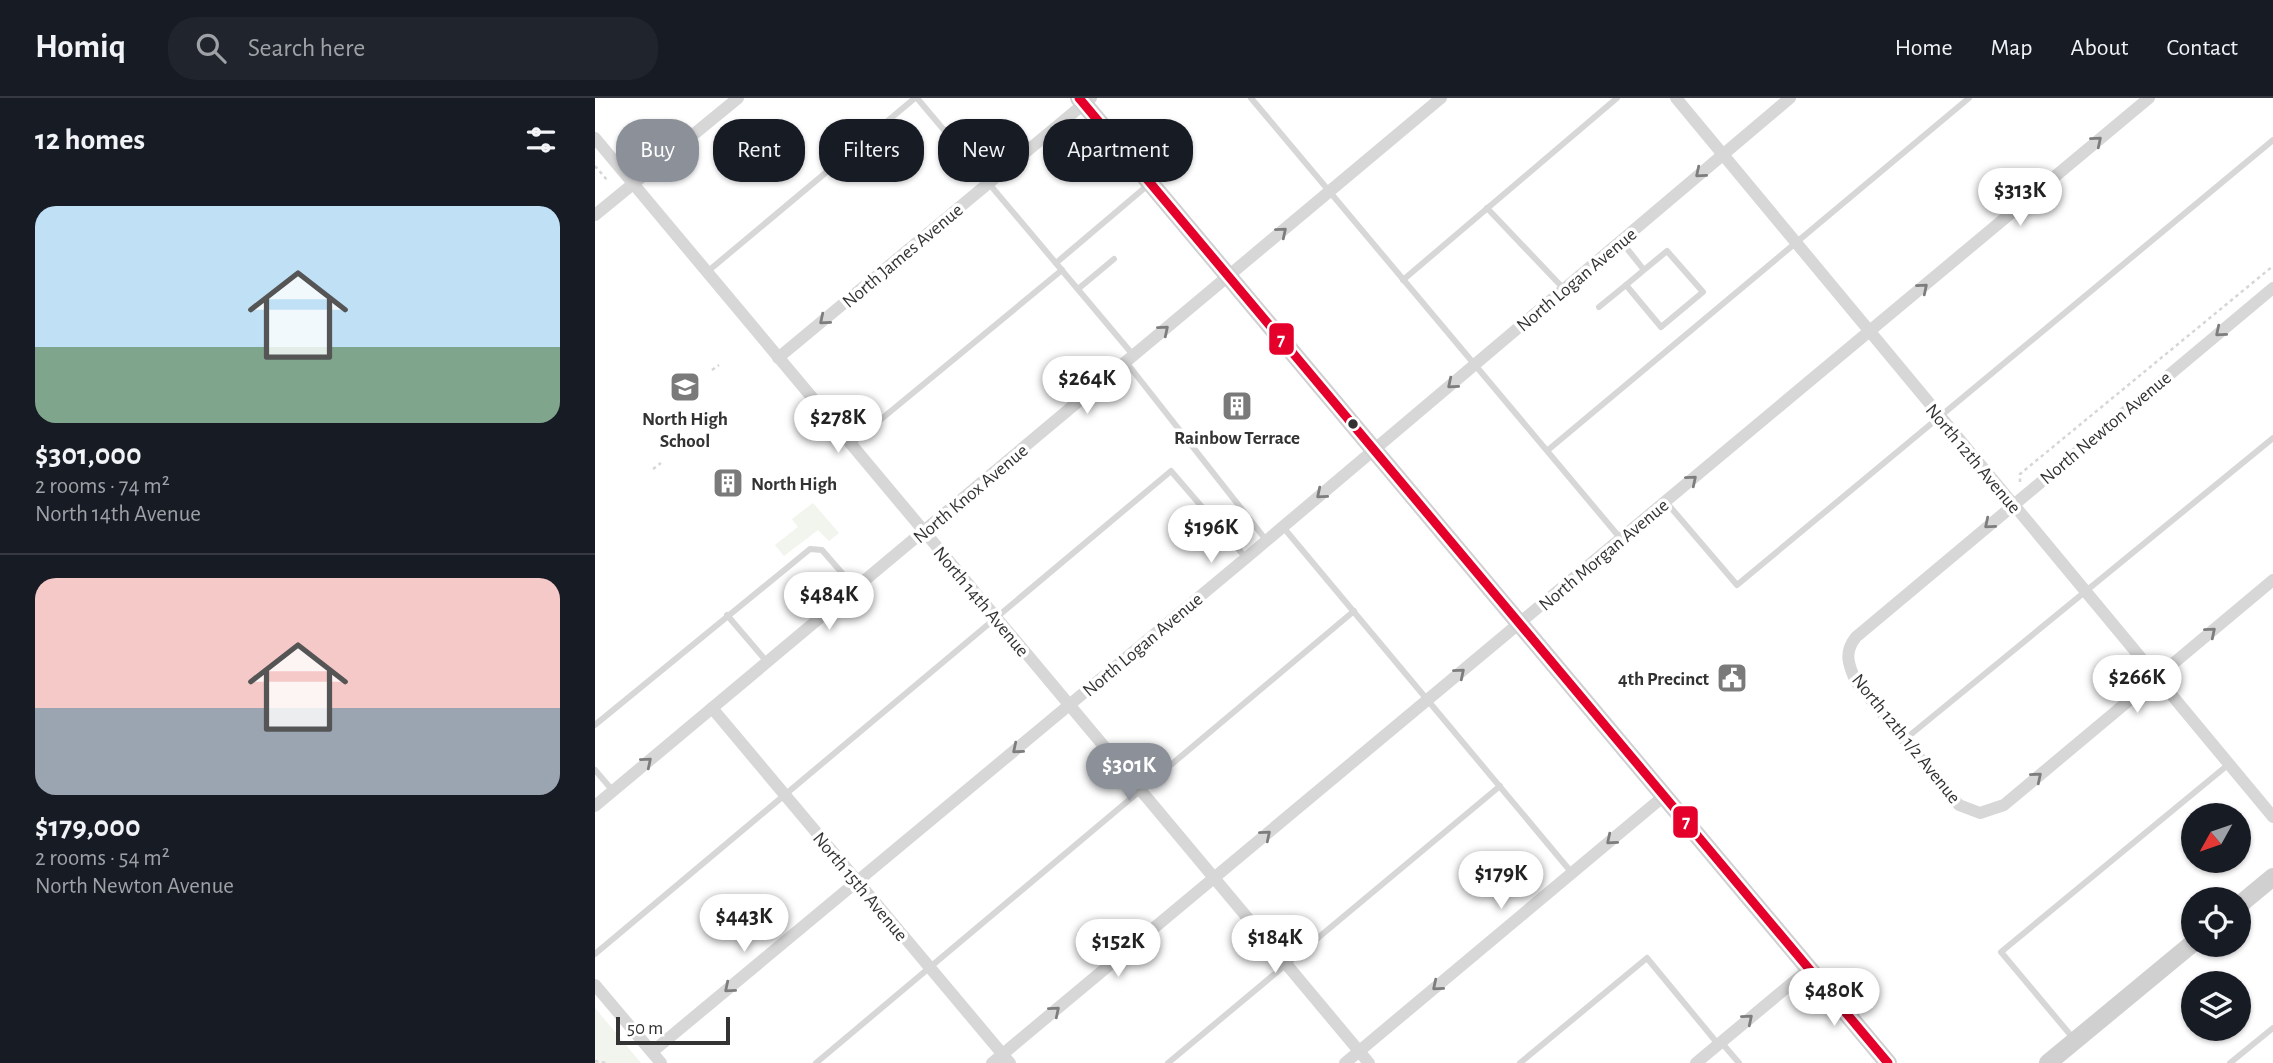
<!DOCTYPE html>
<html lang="en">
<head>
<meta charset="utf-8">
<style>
	:root { --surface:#171b24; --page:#20242c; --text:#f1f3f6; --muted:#9ea1a6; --line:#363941; --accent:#8c9099 }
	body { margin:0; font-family:"Alegreya Sans",sans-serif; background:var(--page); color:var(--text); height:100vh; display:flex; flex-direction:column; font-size:26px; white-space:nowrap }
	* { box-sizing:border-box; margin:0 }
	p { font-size:23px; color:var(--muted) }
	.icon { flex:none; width:38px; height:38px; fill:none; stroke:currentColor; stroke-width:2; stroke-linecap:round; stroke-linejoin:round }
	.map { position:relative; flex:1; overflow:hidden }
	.side { display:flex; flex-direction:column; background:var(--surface); width:595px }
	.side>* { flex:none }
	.banner { position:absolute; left:21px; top:21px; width:665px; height:63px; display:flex; gap:14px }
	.needle { width:46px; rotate:230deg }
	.buttons { position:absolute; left:1586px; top:705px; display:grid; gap:14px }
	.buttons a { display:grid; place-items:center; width:70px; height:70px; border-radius:50%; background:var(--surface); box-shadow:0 2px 5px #0004; font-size:35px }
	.scale { position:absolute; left:21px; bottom:18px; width:114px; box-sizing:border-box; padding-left:7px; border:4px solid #333; border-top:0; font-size:19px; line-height:24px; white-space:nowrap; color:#333; -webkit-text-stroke:5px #fff; paint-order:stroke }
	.price { position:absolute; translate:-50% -60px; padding:0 16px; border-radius:24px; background:#fff; color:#222; font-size:23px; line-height:46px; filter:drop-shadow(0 2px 4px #0008) }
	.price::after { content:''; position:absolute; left:50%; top:42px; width:21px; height:16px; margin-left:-10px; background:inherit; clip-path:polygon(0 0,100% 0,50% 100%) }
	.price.on { background:var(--accent); color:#fff }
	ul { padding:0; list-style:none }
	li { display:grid; align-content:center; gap:14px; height:371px; padding:0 35px }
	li+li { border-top:2px solid var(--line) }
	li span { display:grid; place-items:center; height:217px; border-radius:21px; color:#555 }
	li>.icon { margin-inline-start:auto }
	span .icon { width:126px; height:126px; fill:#fffc; stroke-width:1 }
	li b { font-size:30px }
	h2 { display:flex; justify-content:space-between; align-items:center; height:84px; padding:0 35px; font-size:30px }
	.tag { padding:0 24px; border-radius:28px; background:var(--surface); box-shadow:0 2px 5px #0004; font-size:24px; line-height:63px }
	.tag.on { background:var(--accent); color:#fff }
	header { display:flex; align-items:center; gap:42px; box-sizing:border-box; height:98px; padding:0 35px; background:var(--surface); border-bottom:2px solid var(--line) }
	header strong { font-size:33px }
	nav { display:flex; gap:38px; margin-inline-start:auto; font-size:24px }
	.search { width:490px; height:63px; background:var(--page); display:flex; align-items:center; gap:18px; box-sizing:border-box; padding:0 24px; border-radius:28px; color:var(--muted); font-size:26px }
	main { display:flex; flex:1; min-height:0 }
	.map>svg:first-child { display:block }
	.green { fill:#f1f5ed }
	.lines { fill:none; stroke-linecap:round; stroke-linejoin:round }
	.path { stroke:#d6d6d6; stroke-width:2.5; stroke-dasharray:3.5 3.5; stroke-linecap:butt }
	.lane { stroke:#d7d7d7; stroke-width:6 }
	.street { stroke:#d7d7d7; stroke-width:12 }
	.secondary { stroke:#d0d0d0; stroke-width:18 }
	.bus-1-casing { stroke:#fff; stroke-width:14 }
	.bus-1 { stroke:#e4002b; stroke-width:9 }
	.oneway { stroke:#7d7d7d }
	.bus-dot { fill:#333; stroke:#fff; stroke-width:2.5 }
	.labels { text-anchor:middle; stroke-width:7; stroke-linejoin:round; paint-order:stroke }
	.street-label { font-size:19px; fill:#333; stroke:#fff }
	.poi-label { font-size:19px; font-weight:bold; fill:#333; stroke:#fff }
	.line-badge { stroke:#fff; stroke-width:2.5 }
	.badge-label { font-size:19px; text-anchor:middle; font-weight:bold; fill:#fff }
</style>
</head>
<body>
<header>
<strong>Homiq</strong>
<div class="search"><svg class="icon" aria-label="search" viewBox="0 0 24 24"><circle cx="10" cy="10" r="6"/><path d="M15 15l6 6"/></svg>Search here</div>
<nav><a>Home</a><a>Map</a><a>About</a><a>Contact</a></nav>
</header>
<main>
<section class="side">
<h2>12 homes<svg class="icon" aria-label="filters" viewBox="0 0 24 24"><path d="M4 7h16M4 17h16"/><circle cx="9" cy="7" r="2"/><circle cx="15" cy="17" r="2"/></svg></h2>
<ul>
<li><span style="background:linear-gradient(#bfe0f5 65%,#7fa58c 0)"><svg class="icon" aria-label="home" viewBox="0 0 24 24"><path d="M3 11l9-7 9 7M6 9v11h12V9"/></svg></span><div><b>$301,000</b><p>2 rooms · 74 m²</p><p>North 14th Avenue</p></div></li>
<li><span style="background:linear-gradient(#f6c9c9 60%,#9aa5b1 0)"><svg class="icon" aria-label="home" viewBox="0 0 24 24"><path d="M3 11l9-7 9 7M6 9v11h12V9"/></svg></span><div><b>$179,000</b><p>2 rooms · 54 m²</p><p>North Newton Avenue</p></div></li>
</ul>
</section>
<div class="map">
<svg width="1678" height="965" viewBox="0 0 1678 965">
	<rect width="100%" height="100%" fill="#fff"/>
	<g class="green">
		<polygon points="218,405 244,435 234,443 223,432 189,458 180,447 203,429 197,421"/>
		<polygon points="0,910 46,965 0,965"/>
	</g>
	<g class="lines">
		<g class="path">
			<polyline points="0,68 13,83"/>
			<polyline points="117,272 124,267"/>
			<polyline points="58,371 66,365"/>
			<polyline points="1425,384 1425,376 1678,168"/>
			<polyline points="0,963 11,965"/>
		</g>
		<g class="lane">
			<polyline points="322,0 539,258"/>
			<polyline points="656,0 1026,441"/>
			<polyline points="892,110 969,191"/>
			<polyline points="1026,143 1049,172 1072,153 1108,194 1066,229 1031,187 1049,172"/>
			<polyline points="461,165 553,87"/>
			<polyline points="112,174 320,0"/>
			<polyline points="808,182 1022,0"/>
			<polyline points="483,191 519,161"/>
			<polyline points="1004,209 1031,187"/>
			<polyline points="531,264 671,442"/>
			<polyline points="256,346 467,172"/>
			<polyline points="953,352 1374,0"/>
			<polyline points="1071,404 1142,487 1678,42"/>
			<polyline points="688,429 977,775"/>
			<polyline points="132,517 172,564"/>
			<polyline points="0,627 215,451 227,452 260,490"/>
			<polyline points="1309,642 1678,340"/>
			<polyline points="0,672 18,693"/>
			<polyline points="0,856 576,373 651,460"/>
			<polyline points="1478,940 1406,854 1634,666"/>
			<polyline points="1126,944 1144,965"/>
			<polyline points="221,965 759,513"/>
			<polyline points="573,965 905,688"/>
			<polyline points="925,965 1052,860 1123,946"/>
			<polyline points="1635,965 1678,930"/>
		</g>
		<g class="street">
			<polyline points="1081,0 1678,719"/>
			<polyline points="0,40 774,965"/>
			<polyline points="0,117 143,0"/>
			<path d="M1678,190l-417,349c-13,16 -7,29 0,45l103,123 21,8 24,-8 269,-225"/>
			<polyline points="183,260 496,0"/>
			<polyline points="117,610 415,965"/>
			<polyline points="0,708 846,0"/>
			<polyline points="0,887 66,965"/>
			<polyline points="57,954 651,460 1195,0"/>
			<polyline points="397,965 1554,0"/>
			<polyline points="750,965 1069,698"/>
			<polyline points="1101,965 1214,871"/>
		</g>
		<g class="secondary">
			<polyline points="484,0 1293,965"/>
			<polyline points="1643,808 1678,779"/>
			<polyline points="1453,965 1598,845"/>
		</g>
		<g class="bus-1-casing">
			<polyline id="bus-1" points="484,0 1293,965"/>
		</g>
		<use href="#bus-1" class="bus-1"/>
	</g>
	<defs><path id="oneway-chevron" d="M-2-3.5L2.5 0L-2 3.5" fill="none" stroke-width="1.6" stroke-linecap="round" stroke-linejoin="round" transform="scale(1.75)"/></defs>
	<g class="oneway">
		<use href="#oneway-chevron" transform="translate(1502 43) rotate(-40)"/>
		<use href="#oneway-chevron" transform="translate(1105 75) rotate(140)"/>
		<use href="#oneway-chevron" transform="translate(687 134) rotate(-40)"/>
		<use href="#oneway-chevron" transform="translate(1328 190) rotate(-40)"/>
		<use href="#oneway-chevron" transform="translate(229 222) rotate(140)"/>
		<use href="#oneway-chevron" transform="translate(569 232) rotate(-40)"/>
		<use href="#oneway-chevron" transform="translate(1625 234) rotate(140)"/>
		<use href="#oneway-chevron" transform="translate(857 286) rotate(140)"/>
		<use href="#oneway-chevron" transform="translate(1097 382) rotate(-40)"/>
		<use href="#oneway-chevron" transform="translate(726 396) rotate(140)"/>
		<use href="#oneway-chevron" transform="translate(1394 426) rotate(140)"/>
		<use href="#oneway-chevron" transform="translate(1616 534) rotate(-40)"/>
		<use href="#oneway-chevron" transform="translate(865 575) rotate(-40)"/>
		<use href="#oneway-chevron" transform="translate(422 651) rotate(140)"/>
		<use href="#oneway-chevron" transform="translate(52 664) rotate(-40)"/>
		<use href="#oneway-chevron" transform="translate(1442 679) rotate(-40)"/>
		<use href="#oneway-chevron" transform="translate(671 737) rotate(-40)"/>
		<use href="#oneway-chevron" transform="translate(1016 742) rotate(140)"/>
		<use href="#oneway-chevron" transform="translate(842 888) rotate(140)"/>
		<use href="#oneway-chevron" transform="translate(134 890) rotate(140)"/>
		<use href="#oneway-chevron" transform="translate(460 913) rotate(-40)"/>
		<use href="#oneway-chevron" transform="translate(1153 921) rotate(-40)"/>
	</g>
	<defs>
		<g id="school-square" transform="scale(1.575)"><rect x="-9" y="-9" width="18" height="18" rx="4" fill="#7a7a7a" stroke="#fff"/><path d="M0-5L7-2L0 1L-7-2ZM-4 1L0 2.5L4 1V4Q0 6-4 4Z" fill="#fff"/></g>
		<g id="building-square" transform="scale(1.575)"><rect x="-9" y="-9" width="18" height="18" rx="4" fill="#7a7a7a" stroke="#fff"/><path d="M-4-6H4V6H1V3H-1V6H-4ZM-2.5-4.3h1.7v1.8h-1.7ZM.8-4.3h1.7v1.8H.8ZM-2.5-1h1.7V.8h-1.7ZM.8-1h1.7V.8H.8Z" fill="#fff"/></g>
		<g id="civic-square" transform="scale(1.575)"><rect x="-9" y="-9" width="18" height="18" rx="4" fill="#7a7a7a" stroke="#fff"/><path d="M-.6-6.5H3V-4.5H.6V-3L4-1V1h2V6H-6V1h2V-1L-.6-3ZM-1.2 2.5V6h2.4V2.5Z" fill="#fff"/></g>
	</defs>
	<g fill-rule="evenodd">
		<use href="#school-square" x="90" y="289"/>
		<use href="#building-square" x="642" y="308"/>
		<use href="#building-square" x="133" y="385"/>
		<use href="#civic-square" x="1137" y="580"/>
	</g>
	<circle class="bus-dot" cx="758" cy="326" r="6"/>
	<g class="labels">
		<g class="street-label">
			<text transform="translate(307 157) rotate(-40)" y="7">North James Avenue</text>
			<text transform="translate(981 181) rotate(-40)" y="7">North Logan Avenue</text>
			<text transform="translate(1510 329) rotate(-40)" y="7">North Newton Avenue</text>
			<text transform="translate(1379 360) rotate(50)" y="7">North 12th Avenue</text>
			<text transform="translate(375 395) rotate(-40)" y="7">North Knox Avenue</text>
			<text transform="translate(1008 456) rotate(-40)" y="7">North Morgan Avenue</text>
			<text transform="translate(387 503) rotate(50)" y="7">North 14th Avenue</text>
			<text transform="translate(547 546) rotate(-40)" y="7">North Logan Avenue</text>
			<text transform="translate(1312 640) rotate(51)" y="7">North 12th 1/2 Avenue</text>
			<text transform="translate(266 788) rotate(50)" y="7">North 15th Avenue</text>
		</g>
		<g class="poi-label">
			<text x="90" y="327">North High<tspan x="90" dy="22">School</tspan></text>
			<text x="642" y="346">Rainbow Terrace</text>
			<text x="156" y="392" text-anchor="start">North High</text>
			<text x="1114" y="587" text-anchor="end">4th Precinct</text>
		</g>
	</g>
	<g class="line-badge">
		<rect x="673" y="224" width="27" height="34" rx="7" fill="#e4002b"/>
		<rect x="1077" y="707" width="27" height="34" rx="7" fill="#e4002b"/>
	</g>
	<g class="badge-label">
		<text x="686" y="248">7</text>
		<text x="1091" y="730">7</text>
	</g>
</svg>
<div class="buttons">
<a><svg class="needle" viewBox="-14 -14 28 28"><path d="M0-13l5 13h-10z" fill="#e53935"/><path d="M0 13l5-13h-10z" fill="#9ea1a6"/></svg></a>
<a><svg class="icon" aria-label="locate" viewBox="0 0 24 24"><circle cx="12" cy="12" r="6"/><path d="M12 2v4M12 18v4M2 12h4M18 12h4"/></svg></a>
<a><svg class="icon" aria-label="layers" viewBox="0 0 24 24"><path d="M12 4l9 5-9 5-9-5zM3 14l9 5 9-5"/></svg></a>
</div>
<div class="scale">50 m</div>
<b class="price" style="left:1425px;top:130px">$313K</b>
<b class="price" style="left:492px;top:318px">$264K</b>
<b class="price" style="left:243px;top:357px">$278K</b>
<b class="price" style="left:616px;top:467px">$196K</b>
<b class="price" style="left:234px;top:534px">$484K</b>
<b class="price" style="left:1542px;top:617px">$266K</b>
<b class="price on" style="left:534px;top:705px">$301K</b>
<b class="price" style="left:906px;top:813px">$179K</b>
<b class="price" style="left:149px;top:856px">$443K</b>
<b class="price" style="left:680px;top:877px">$184K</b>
<b class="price" style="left:523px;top:881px">$152K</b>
<b class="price" style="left:1239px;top:930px">$480K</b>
<div class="banner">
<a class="tag on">Buy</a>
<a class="tag">Rent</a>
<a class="tag">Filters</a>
<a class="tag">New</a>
<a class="tag">Apartment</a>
</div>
</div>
</main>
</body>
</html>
